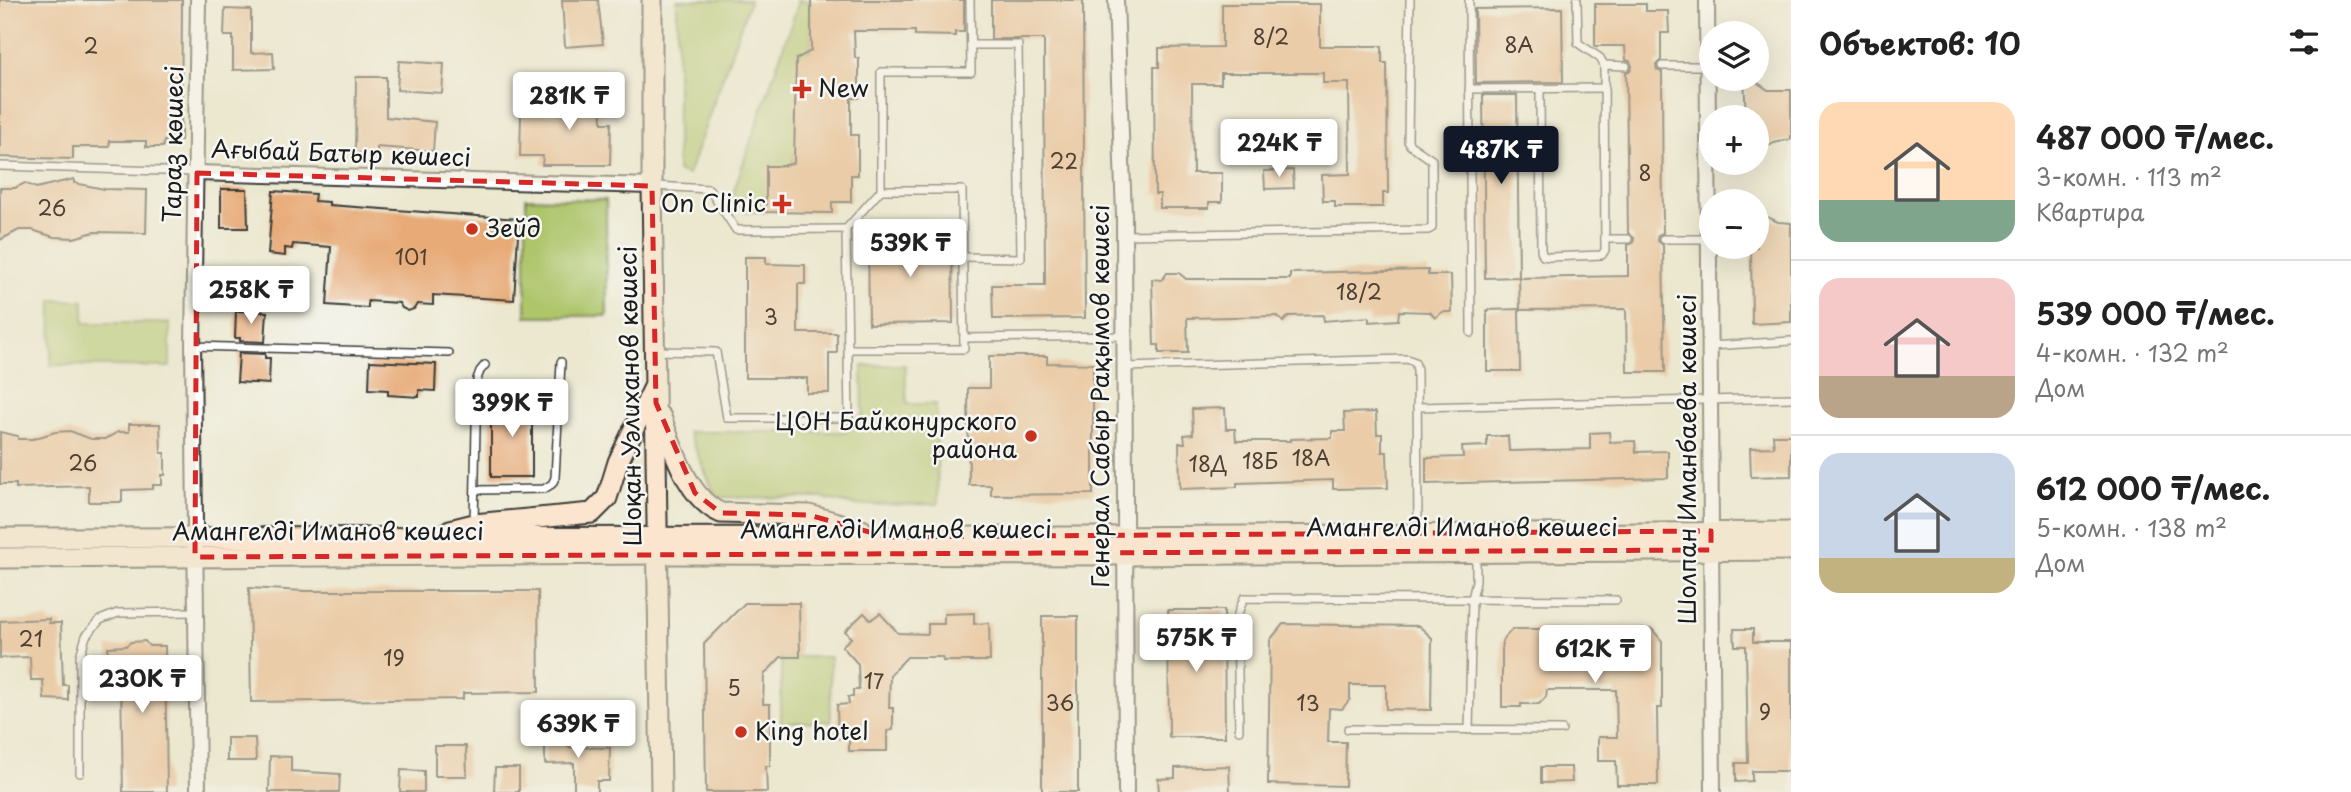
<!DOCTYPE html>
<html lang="ru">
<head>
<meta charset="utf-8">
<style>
	:root { --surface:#fff; --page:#f6f6f6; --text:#222; --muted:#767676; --line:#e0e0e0; --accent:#111827 }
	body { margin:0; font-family:"Playpen Sans",sans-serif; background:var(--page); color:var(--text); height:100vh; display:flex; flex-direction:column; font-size:26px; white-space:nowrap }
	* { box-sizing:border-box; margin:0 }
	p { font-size:23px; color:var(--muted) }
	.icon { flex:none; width:38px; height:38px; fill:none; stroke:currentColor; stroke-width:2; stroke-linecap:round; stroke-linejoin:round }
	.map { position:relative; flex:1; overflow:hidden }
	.panel { display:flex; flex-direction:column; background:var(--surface); width:560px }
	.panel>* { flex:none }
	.controls { position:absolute; left:1699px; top:21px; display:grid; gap:14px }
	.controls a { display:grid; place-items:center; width:70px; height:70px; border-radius:50%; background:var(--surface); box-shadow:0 7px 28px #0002; font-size:35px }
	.price { position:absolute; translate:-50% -60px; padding:0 16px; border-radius:7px; background:#fff; color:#222; font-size:23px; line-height:46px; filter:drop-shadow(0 2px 4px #0008) }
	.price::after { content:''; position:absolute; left:50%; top:42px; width:21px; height:16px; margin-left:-10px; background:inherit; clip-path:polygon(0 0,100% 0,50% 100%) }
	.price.current { background:var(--accent); color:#fff }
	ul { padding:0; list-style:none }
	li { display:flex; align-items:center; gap:21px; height:175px; padding:0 28px }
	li+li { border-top:2px solid var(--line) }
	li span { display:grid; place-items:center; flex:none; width:196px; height:140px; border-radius:21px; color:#555 }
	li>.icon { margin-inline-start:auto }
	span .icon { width:84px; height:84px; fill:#fffc; stroke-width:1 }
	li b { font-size:30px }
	h2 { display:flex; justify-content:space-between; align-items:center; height:84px; padding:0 28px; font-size:30px }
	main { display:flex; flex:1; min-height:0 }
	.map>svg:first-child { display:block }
	.green { fill:#aec56a; stroke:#657043; stroke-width:2 }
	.building { fill:#e8ab78 }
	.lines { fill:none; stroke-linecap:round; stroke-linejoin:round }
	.service-casing { stroke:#3b3b37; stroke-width:10 }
	.minor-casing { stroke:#3b3b37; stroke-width:18 }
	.secondary-casing { stroke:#3b3b37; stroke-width:23 }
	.service { stroke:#fff; stroke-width:7 }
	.minor { stroke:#fff; stroke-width:14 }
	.secondary { stroke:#fbe5cf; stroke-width:19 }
	.marked { fill:none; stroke:#d62828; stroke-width:5; stroke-dasharray:14 9; stroke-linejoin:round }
	.poi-dot { fill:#c8321e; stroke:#f6f6f2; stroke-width:2.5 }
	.labels { text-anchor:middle; stroke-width:5; stroke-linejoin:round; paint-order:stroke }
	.number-label { font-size:21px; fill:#4f4033 }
	.poi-label { font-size:24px; fill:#1c1c1c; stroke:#f6f6f2; text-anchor:start }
	.street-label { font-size:24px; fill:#1c1c1c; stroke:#f6f6f2 }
</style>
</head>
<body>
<main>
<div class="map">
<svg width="1791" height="792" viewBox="0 0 1791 792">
	<rect width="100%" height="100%" fill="#f6f6f2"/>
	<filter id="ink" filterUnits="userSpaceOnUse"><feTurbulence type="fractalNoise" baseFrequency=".0143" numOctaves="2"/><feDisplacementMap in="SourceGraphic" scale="14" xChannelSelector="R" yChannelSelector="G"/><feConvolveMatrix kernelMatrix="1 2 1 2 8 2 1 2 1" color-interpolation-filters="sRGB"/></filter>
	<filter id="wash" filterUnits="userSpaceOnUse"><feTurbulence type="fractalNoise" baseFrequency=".00686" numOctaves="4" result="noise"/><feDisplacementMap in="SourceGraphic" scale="28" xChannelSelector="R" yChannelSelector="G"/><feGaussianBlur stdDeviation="1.57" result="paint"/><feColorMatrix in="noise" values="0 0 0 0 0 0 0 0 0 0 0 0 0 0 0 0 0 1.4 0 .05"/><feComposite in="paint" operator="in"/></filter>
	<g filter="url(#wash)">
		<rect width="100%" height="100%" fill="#ece8d0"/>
		<g class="green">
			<polygon points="677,0 750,0 688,175 677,171"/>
			<polygon points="795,0 811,1 811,48 808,53 794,159 766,212 747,212 731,199 799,1"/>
			<polygon points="526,198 606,200 607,316 526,316"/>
			<polygon points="52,300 84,301 84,323 170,323 170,367 51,365"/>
			<polygon points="905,365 907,404 936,404 938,504 854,505 823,498 716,497 688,432 845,432 863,414 862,366"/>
			<polygon points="781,657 830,657 831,722 781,722"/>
		</g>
		<g id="blocks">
			<g class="building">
				<polygon points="0,0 182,0 181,141 164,141 163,147 146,147 146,141 110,141 109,147 73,147 73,159 0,157"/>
				<polygon points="562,0 598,0 603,44 565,47"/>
				<polygon points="811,0 964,0 964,32 955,32 955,36 915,35 915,31 854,31 855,58 859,58 859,98 851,98 851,135 858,135 858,175 851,175 851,202 832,202 832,213 766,212 766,166 783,166 794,163 796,59 811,51"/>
				<polygon points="991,0 1083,0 1085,318 993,319 992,285 1045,285 1044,39 991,39"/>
				<polygon points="1222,4 1320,4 1320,46 1382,46 1382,63 1387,63 1388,193 1383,193 1383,207 1335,207 1335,201 1323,201 1322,175 1350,174 1349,83 1323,83 1323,73 1221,73 1221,84 1192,84 1193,173 1222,173 1222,202 1209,202 1209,208 1160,208 1160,194 1155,194 1154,67 1159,67 1159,48 1222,47"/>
				<polygon points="1595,4 1646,4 1646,11 1668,11 1669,33 1661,33 1661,60 1656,65 1657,70 1662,72 1663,233 1658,235 1657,240 1663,245 1665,372 1627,372 1626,309 1520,310 1519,278 1628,276 1628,245 1633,243 1634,238 1628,233 1626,72 1631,70 1632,66 1630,61 1626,60 1625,46 1595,46"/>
				<polygon points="1562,8 1563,82 1476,83 1475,9"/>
				<polygon points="225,9 251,10 251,53 273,52 274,69 233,70 233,36 224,36"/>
				<polygon points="399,61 444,64 442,93 397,90"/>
				<polygon points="356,77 386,77 386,117 435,122 433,151 377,147 377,153 355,153"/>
				<polygon points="1744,79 1752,79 1768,90 1791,90 1791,139 1774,143 1757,153 1757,117 1746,117"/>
				<polygon points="601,90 602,123 611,123 610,165 542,165 543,156 520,156 521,113 559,114 559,91"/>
				<polygon points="1483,95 1517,95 1519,277 1485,278"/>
				<polygon points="1293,170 1294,188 1265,189 1264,171"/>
				<polygon points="74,179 74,183 104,189 147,190 146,233 94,232 74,238 54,237 32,230 19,230 0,240 0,188 15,188 25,183 36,188"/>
				<polygon points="221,189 247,189 248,228 221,228"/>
				<polygon points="273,191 315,194 314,201 329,202 329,205 519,219 514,300 433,295 433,305 417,304 414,309 408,311 402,308 399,303 368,301 368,308 327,305 331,247 293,244 292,249 285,248 285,256 268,254"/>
				<polygon points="1757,212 1778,222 1791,223 1791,322 1752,324 1751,247 1757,247"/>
				<polygon points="868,234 952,234 953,323 869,324"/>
				<polygon points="745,257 766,257 766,264 805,265 805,284 798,284 798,333 837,333 837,353 829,353 829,393 807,393 807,378 745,378"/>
				<polygon points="1428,270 1428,275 1451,275 1452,312 1442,312 1435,318 1430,312 1399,311 1398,320 1369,322 1369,317 1324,321 1323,315 1289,316 1283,322 1278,316 1187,318 1188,353 1159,353 1159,345 1154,345 1152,279 1162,280 1167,273 1179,273 1186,279 1290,279 1290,273"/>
				<polygon points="1519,309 1520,371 1487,371 1487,310"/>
				<polygon points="236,311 267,312 265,342 240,341 240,338 235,338"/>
				<polygon points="239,353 265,354 265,358 270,358 269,384 237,382"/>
				<polygon points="989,356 1047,356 1047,363 1093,364 1093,494 991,495 991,485 969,485 968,388 989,388"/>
				<polygon points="370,361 436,364 435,391 419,390 419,397 388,395 388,390 369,389"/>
				<rect x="491" y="402" width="41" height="75"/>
				<polygon points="1225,408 1226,429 1235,429 1236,441 1290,441 1290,439 1332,438 1332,431 1345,431 1344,413 1376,412 1377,434 1382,434 1382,452 1387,452 1388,488 1333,489 1333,480 1237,483 1237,487 1180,489 1179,443 1185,443 1184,435 1193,434 1192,409"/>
				<polygon points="129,424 160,424 161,453 165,453 165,475 162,475 162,485 153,485 153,489 122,490 122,502 89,502 89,486 16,488 16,484 0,484 0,432 18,436 18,439 33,439 55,432 70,431 91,439 105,439 118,432 129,432"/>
				<polygon points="1609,432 1610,442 1635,441 1636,452 1668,451 1668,478 1426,484 1426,458 1463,457 1462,447 1487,446 1487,436 1508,436 1509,451 1590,449 1590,433"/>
				<polygon points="1773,435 1791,435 1791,476 1751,477 1750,448 1774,447"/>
				<polygon points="249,588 305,591 538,591 539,692 463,693 463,699 251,702"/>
				<polygon points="745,603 799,603 800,657 781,657 764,675 763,704 770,704 770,766 766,766 767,792 706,792 704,644"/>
				<polygon points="1168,610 1224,610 1225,737 1169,737"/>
				<polygon points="864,613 871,620 880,613 898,633 928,634 928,624 944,624 944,614 974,613 974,624 989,623 990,661 943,661 942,657 907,657 890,675 889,708 893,708 893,730 887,731 887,751 849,751 849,738 838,738 837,705 849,704 848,697 853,697 853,690 859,690 858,664 842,646 851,638 845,631"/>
				<rect x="1042" y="616" width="36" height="176"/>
				<polygon points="49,619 49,623 61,623 63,685 68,685 68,700 44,699 43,680 31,680 30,657 0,658 0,621"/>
				<polygon points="1283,624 1419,626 1432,638 1431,710 1386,709 1386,685 1350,685 1350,699 1342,709 1329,708 1328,742 1346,742 1345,786 1268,784 1270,640"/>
				<polygon points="1512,629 1652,629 1662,641 1662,708 1657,708 1658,785 1617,785 1616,761 1598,761 1598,737 1617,737 1616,690 1547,690 1546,697 1539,704 1521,704 1521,707 1502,707 1502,641"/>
				<polygon points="1734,629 1753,629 1753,642 1791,642 1791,771 1752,771 1752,781 1736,782 1736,763 1748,763 1746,646 1735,646"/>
				<polygon points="145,641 149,646 165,646 167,792 123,792 121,681 109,681 108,647 126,646 131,642"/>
				<polygon points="545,728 567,728 568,747 610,748 609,781 597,781 597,792 574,792 574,763 545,764"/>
				<polygon points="227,738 255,738 256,761 227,761"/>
				<polygon points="435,746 466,746 467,776 435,776"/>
				<polygon points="270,756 291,757 291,771 340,774 339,792 269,792"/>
				<polygon points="1229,766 1230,792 1159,792 1158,779 1175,778 1175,768"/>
				<polygon points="1541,767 1571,767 1572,782 1541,783"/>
				<polygon points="495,768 519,768 519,792 494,792"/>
				<polygon points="401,770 424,771 424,792 400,792"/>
			</g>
		</g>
	</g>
	<g filter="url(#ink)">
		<use href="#blocks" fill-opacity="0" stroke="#3b3b37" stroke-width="2"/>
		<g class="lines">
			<g class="service-casing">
				<g id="service">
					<polyline points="1469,0 1471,333"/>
					<polyline points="1604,65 1626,66"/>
					<polyline points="1662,66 1707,66"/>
					<polyline points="1469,89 1605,88"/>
					<polyline points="1540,89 1541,250 1543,256 1549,257 1602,255 1605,250 1604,65 1600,58 1578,43 1577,0"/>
					<polyline points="0,166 195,172"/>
					<polyline points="655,186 709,189 736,230 846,229"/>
					<polyline points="881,190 881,72 971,72 970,0"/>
					<polyline points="1124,235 1428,230 1432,228 1432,160 1410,145 1408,141 1410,0"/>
					<polyline points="1605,239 1628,239"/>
					<polyline points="1663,239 1708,239"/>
					<polyline points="963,257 1021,258 1018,45 971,45"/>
					<polyline points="964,338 1124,336"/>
					<polyline points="193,346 449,353"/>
					<polyline points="1710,346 1791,341"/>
					<polyline points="655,351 716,352 727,418 849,418 846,229 881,190 962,190 964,349 848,349"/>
					<polyline points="1124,367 1407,359 1415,362 1417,370 1418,534"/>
					<polyline points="1417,407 1791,398"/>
					<polyline points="476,490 544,489 552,484 555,478 561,362"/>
					<polyline points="474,523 477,379 480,371 485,365"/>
					<polyline points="1348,729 1562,730"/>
					<polyline points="1239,730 1237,616 1244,598 1616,600"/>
					<polyline points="1469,730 1472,599 1476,581 1476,556"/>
					<polyline points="80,773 80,656 86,636 100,620 118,613 196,612"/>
				</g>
			</g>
			<g class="minor-casing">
				<g id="minor">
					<polyline points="198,0 193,346 198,792"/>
					<polyline points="1116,0 1124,215 1126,792"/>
					<polyline points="1707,0 1713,792"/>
					<polyline points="197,173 652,186"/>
				</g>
			</g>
			<g class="secondary-casing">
				<g id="secondary">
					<polyline points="652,0 652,186 661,792"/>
					<path d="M661,417c12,32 27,82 60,96l88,2 53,15"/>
					<polyline points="450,530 474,524 592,513 607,498 618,462 654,387"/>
					<polyline points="0,538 1092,537 1791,532"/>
					<polyline points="0,558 658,554 1124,555 1791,550"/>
				</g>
			</g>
			<use href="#service" class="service"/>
			<use href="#minor" class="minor"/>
			<use href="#secondary" class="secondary"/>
		</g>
	</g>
	<path d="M0 0H1791V792H0ZM197,173l455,13 4,217 39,90 26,20 88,2 78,22 824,-6v19l-1516,7z" fill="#ece8d0" fill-opacity=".55" fill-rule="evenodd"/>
	<path class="marked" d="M197,173l455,13 4,217 39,90 26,20 88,2 78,22 824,-6v19l-1516,7z"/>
	<g class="poi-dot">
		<path d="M798.5 78.5h7v7h7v7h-7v7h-7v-7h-7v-7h7z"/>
		<path d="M778.5 193.5h7v7h7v7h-7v7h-7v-7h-7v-7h7z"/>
		<circle cx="472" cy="229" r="7"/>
		<circle cx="1031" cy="436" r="7"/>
		<circle cx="741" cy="732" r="7"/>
	</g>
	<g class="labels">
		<g class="number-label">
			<text x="1271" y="45">8/2</text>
			<text x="1519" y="53">8А</text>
			<text x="91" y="54">2</text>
			<text x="1064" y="169">22</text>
			<text x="1645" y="181">8</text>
			<text x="52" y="216">26</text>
			<text x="411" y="265">101</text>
			<text x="1359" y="300">18/2</text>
			<text x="771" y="325">3</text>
			<text x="1311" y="466">18А</text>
			<text x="1260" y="469">18Б</text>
			<text x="83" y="471">26</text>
			<text x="1208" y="472">18Д</text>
			<text x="31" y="647">21</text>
			<text x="394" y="666">19</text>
			<text x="874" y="689">17</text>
			<text x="734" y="696">5</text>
			<text x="1060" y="711">36</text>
			<text x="1308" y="711">13</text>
			<text x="1765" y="720">9</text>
		</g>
		<g class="poi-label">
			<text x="818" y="97">New</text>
			<text x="766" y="212" text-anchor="end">On Clinic</text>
			<text x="486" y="237">Зейд</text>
			<text x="1017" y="430" text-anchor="end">ЦОН Байконурского<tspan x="1017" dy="28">района</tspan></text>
			<text x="755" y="740">King hotel</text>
		</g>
		<g class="street-label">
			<text transform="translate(174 144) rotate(-89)" y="8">Тараз көшесі</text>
			<text transform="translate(341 154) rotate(2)" y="8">Ағыбай Батыр көшесі</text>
			<text transform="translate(631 396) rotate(-91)" y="8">Шоқан Уәлиханов көшесі</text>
			<text transform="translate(1101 396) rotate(-90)" y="8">Генерал Сабыр Рақымов көшесі</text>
			<text transform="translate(1688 459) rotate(-90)" y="8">Шолпан Иманбаева көшесі</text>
			<text x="1462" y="536">Амангелді Иманов көшесі</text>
			<text x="896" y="538">Амангелді Иманов көшесі</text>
			<text x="328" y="540">Амангелді Иманов көшесі</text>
		</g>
	</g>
</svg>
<div class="controls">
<a><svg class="icon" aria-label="layers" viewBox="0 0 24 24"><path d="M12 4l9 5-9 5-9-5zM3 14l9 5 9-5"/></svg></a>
<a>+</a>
<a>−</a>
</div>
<b class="price" style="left:569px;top:132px">281K ₸</b>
<b class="price" style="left:1279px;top:179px">224K ₸</b>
<b class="price current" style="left:1501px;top:186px">487K ₸</b>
<b class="price" style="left:910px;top:279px">539K ₸</b>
<b class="price" style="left:251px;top:326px">258K ₸</b>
<b class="price" style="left:512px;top:439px">399K ₸</b>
<b class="price" style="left:1196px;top:674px">575K ₸</b>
<b class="price" style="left:1595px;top:685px">612K ₸</b>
<b class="price" style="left:142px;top:715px">230K ₸</b>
<b class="price" style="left:578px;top:760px">639K ₸</b>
</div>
<section class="panel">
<h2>Объектов: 10<svg class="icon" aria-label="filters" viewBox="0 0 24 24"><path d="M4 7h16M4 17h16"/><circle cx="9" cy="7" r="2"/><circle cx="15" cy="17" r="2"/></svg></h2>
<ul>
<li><span style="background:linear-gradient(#ffd9b3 70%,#7fa58c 0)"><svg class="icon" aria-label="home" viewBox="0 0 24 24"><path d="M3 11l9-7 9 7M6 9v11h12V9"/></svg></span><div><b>487 000 ₸/мес.</b><p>3-комн. · 113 m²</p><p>Квартира</p></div></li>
<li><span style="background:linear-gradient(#f6c9c9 70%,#b9a48a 0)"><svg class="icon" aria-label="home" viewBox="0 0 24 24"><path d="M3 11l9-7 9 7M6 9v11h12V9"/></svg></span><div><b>539 000 ₸/мес.</b><p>4-комн. · 132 m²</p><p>Дом</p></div></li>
<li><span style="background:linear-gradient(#c9d6e8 75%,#c2b280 0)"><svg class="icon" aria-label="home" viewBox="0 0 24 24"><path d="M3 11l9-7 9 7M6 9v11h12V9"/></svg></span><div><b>612 000 ₸/мес.</b><p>5-комн. · 138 m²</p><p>Дом</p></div></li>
</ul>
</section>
</main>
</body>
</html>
